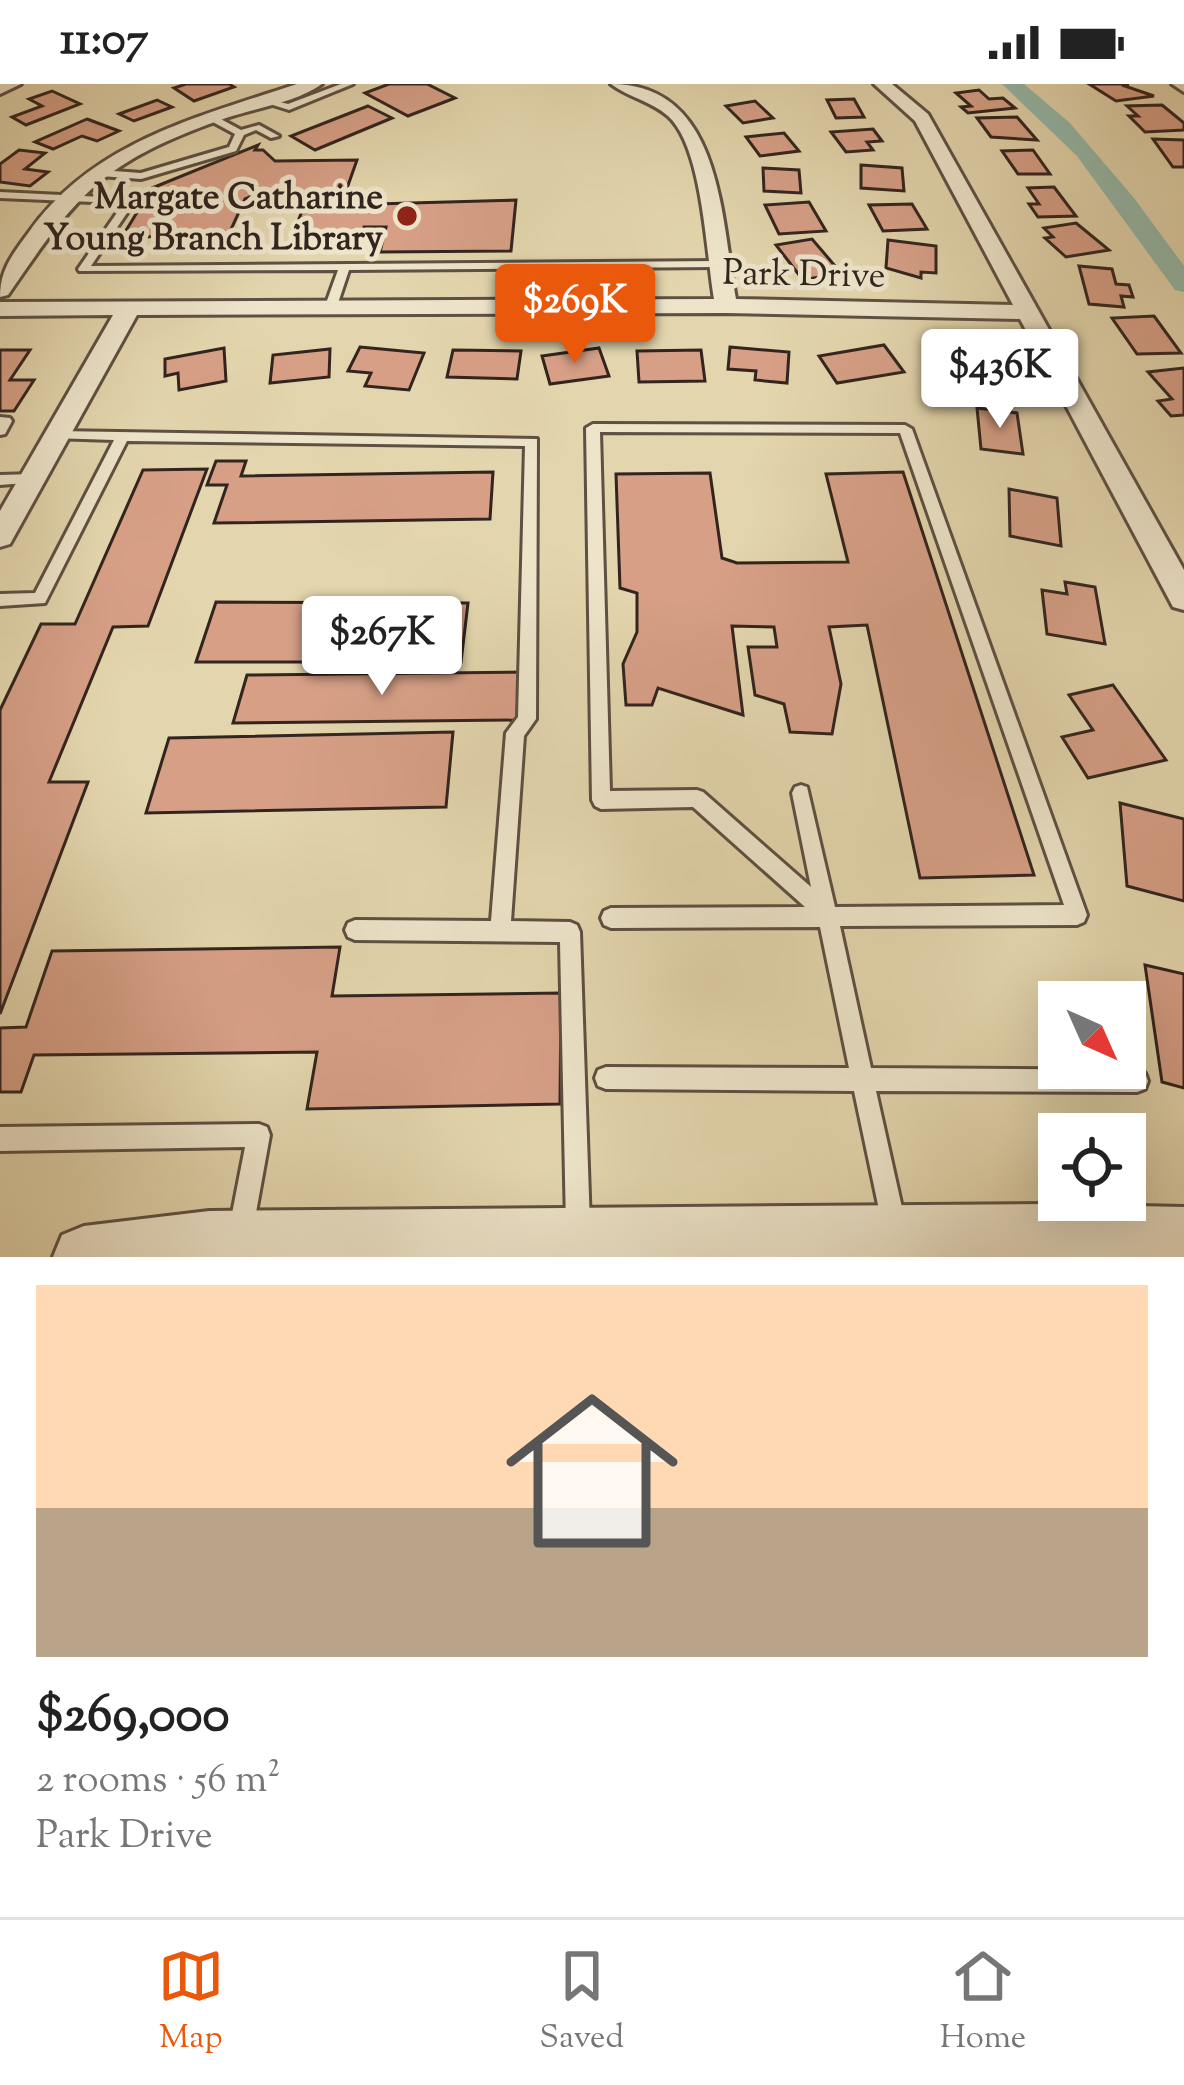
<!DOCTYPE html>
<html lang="en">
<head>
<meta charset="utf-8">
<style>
	:root { --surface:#fff; --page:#f6f6f6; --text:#222; --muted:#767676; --line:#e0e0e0; --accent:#ea580c }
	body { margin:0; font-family:"Sorts Mill Goudy",serif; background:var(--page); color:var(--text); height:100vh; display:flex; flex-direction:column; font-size:45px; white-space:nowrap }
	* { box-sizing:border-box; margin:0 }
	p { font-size:39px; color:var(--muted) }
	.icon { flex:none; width:66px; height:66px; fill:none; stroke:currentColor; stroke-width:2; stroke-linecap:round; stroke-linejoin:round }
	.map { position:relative; height:1173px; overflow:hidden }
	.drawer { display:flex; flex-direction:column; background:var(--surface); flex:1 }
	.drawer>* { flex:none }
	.needle { width:78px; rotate:135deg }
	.buttons { position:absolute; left:1038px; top:897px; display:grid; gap:24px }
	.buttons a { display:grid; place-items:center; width:108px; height:108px; border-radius:0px; background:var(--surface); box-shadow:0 12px 48px #0002; font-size:60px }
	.price { position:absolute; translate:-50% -102px; padding:0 27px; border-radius:12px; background:#fff; color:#222; font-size:39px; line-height:78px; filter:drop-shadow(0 3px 6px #0008) }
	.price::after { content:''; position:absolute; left:50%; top:72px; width:36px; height:27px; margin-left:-18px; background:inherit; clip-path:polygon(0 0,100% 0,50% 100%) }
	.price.current { background:var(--accent); color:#fff }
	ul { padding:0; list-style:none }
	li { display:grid; align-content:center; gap:24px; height:636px; padding:0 36px }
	li span { display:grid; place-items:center; height:372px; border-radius:0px; color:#555 }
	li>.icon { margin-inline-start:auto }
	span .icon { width:216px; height:216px; fill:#fffc; stroke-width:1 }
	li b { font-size:51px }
	.status { display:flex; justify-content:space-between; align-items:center; height:84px; padding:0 60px; background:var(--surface); direction:ltr }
	.status svg { height:33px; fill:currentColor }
	.menu { display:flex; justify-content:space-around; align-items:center; height:168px; border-top:3px solid var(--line); background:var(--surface); font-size:33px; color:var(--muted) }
	.menu a { display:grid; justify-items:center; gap:6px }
	.menu .current { color:var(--accent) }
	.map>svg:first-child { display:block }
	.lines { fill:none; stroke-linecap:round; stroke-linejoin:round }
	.canal { fill:#95b9a9; fill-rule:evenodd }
	.building { fill:#d69f86; stroke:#32241e; stroke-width:3 }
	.service-casing { stroke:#5e5042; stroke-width:6 }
	.minor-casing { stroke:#5e5042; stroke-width:6 }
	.tertiary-casing { stroke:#5e5042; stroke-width:6 }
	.service { fill:#ede4ca; fill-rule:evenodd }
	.minor { fill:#ede4ca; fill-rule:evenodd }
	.tertiary { fill:#ede4ca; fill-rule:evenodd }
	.poi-dot { fill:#8f2418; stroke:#ede4ca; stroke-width:4.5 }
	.labels { text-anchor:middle; stroke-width:10; stroke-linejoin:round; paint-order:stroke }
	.far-poi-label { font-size:36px; font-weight:bold; fill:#32241e; stroke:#ede4ca; text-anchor:end }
	.far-street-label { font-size:36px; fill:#32241e; stroke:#ede4ca }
</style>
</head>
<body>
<div class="status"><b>11:07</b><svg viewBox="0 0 49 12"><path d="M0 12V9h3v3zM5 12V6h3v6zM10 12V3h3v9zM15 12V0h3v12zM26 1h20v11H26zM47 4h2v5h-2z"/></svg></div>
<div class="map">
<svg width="1184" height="1173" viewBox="0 0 1184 1173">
	<rect width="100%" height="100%" fill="#e3d5ad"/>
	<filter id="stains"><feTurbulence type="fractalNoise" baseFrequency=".00167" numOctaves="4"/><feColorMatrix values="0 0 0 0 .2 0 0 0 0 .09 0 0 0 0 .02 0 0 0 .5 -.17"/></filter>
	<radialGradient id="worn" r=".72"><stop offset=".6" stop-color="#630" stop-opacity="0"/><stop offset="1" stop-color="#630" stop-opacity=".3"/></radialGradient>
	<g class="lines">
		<polygon class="canal" points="1002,0 1024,0 1070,39 1134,114 1184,182 1184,208 1175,206 1077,72"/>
	</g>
	<g class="building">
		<polygon points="186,0 229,0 234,3 194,17 174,4"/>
		<polygon points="389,0 427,0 455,14 408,32 365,9"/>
		<polygon points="1089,0 1129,0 1122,1 1154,12 1116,17"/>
		<polygon points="979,6 989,15 1003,14 1015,24 968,29 961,23 971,22 956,9"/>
		<polygon points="52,7 80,20 26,41 12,33 42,22 29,15"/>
		<polygon points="854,15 864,33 836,34 827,16"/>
		<polygon points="157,16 172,23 134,37 119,30"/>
		<polygon points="755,17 773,34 743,39 726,22"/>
		<polygon points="1162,21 1184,39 1184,46 1145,48 1129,32 1138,32 1127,22"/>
		<polygon points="368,22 392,34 315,66 291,52"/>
		<polygon points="1017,33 1037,56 991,53 977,34"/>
		<polygon points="87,35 119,47 97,57 82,52 53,65 35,58"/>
		<polygon points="873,45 882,57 867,58 873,66 846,68 831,48"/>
		<polygon points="784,49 799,67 760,72 746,53"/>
		<polygon points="1153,55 1184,56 1184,83 1173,83"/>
		<polygon points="258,61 255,66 263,66 275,77 357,76 346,107 262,108 245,115 228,152 122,153 152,104"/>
		<polygon points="19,66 45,69 25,85 48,88 30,102 0,98 0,80"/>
		<polygon points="1033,66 1050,90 1018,90 1002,67"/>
		<polygon points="861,81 902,84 904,107 861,104"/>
		<polygon points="763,84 799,86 801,109 764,107"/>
		<polygon points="1054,103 1076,132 1038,133 1029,120 1039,120 1028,104"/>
		<polygon points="516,116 511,167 380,168 386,143 364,143 363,150 293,150 304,122"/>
		<polygon points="809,118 826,147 779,150 765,121"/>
		<polygon points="912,120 927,145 883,147 869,121"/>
		<polygon points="1076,139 1109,166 1066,173 1045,154 1053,153 1044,144"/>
		<polygon points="812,155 841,189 803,196 776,161"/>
		<polygon points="888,156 936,162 936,189 921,188 921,194 886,184"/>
		<polygon points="1079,182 1112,185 1116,200 1129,201 1133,213 1121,212 1124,223 1089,220"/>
		<polygon points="1154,232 1181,269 1137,270 1112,234"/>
		<polygon points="959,260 999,292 957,308 925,281 944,274 937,268"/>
		<polygon points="884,261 904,288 837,299 819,272"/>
		<polygon points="360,263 424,269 409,306 365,302 371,289 348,287"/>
		<polygon points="730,263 789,268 787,299 755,296 756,287 728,285"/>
		<polygon points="224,264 226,297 179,306 178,289 165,292 165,275"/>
		<polygon points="599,264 609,292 550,300 542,272"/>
		<polygon points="330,265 329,293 270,299 273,271"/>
		<polygon points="0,266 30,266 10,296 34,296 14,327 0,327"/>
		<polygon points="453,266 521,267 517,295 447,293"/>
		<polygon points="701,266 705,297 639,298 637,267"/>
		<polygon points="1184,284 1184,331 1171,332 1158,317 1172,315 1148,288"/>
		<polygon points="977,324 1017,329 1023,370 981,365"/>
		<polygon points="216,377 246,377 241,392 493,388 490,435 214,439 227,401 207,401"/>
		<polygon points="207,385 148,542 113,543 49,698 88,698 0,930 0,626 41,540 75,540 143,386"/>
		<polygon points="903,388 1034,791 920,794 867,541 829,543 841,600 832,650 790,648 784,620 755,611 748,563 777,563 774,543 732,542 743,631 658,604 652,621 626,621 623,580 637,548 637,509 620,504 616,390 710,389 722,474 737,479 848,478 826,390"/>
		<polygon points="1009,405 1057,414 1061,462 1010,452"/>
		<polygon points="1065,498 1095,503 1105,560 1047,550 1042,506 1067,510"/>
		<polygon points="216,518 468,519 461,578 196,578"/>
		<polygon points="525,588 522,636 233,639 247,591"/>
		<polygon points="1113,601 1166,676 1088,694 1062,653 1093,646 1069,611"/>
		<polygon points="453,648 446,723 146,729 169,654"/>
		<polygon points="1120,719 1184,735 1184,817 1127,802"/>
		<polygon points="340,863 332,912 561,909 560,1020 307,1025 317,968 34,971 21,1008 0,1008 0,944 26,943 52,867"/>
		<polygon points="1145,881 1184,890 1184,1004 1162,998"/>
	</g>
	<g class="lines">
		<g class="service-casing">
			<g id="service">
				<polygon points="341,0 353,0 289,26 260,17 264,14 288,20"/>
				<polygon points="211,33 217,33 241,46 259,41 279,52 271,54 256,46 244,51 236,67 141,95 100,92 95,89 100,86 141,89 229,63 235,50 211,37"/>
				<polygon points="0,108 123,114 131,123 91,182 718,177 723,180 718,183 349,186 336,225 330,228 324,225 338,186 79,187 78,185 121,123 116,119 0,114"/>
				<polygon points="0,333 10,334 12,337 5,350 0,351"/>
				<path d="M593,340l312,1 7,4 175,486 -3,7 -7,3 -237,1 31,142 266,2 8,3 3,8 -3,8 -8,3 -261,-1 37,166h-24l-35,-166 -248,-2 -8,-3 -3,-8 3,-8 8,-3 243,1 -29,-141 -209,1 -7,-3 -3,-7 3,-7 7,-3 194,-1 -112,-100 -92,2 -6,-3 -3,-6 -6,-372zM600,348l300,1 164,472 -229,2 -28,-120 -6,-2 -6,2 -3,6 19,94 -108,-95 -6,-2 -87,1z"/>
				<polygon points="57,347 537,355 536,635 524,652 511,837 570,838 577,841 580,848 590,1142 587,1151 578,1154 569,1151 566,1142 560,858 355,856 348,853 345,846 348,839 355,836 491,837 506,649 518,633 525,362 127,357 45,519 0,522 0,510 35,509 114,356 52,354 50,351"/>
				<polygon points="33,390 38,392 38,398 0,401 0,391"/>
				<polygon points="259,1040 267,1043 270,1051 253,1145 250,1154 241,1157 232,1154 229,1145 245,1063 0,1067 0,1043"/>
			</g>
		</g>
		<g class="minor-casing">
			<g id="minor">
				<polygon points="0,0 21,0 0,10"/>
				<path d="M297,0h25c-25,18 -66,24 -96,34 -122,43 -147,73 -218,177l-8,2c0,-28 13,-43 29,-65 64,-90 169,-115 268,-148z"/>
				<path d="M611,0c111,0 110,134 125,215l277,6 -98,-184 -41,-37h18l36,30 256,456v40l-11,-3 -153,-288 -294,-6 -589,2 -127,229 -10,3v-36l113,-196 -113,1v-14l714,-3c-8,-45 -11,-152 -46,-183 -17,-15 -40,-19 -57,-32z"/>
				<polygon points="1172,0 1184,0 1184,8"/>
			</g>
		</g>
		<g class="tertiary-casing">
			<polygon id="tertiary" points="1045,1120 1184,1123 1184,1173 53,1173 62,1151 84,1142 209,1127"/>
		</g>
		<use href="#service" class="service"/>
		<use href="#minor" class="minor"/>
		<use href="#tertiary" class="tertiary"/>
	</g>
	<circle class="poi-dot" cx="407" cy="132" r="12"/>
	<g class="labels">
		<g class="far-poi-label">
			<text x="383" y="124">Margate Catharine<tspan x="383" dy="41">Young Branch Library</tspan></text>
		</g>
		<g class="far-street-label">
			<text transform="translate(804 188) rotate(1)" y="13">Park Drive</text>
		</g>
	</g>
	<rect width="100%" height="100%" filter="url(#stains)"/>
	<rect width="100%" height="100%" fill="url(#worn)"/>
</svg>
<div class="buttons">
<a><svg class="needle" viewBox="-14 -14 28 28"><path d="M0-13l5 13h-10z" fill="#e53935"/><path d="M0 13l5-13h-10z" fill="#767676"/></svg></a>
<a><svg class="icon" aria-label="locate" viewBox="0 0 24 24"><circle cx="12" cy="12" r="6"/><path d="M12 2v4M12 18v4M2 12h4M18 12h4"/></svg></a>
</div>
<b class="price current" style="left:575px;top:282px">$269K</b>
<b class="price" style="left:1000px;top:347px">$436K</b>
<b class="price" style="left:382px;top:614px">$267K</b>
</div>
<section class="drawer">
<ul>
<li><span style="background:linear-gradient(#ffd9b3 60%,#b9a48a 0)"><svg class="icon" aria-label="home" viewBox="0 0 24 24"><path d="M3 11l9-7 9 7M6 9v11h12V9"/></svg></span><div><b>$269,000</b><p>2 rooms · 56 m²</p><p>Park Drive</p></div></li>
</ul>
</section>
<nav class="menu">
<a class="current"><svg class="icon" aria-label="map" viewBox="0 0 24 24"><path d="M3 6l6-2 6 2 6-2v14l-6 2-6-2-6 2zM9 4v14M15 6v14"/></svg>Map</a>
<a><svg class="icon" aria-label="saved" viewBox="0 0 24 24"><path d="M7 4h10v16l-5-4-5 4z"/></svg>Saved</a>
<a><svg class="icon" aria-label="home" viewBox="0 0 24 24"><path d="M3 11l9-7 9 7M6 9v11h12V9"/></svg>Home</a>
</nav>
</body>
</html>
